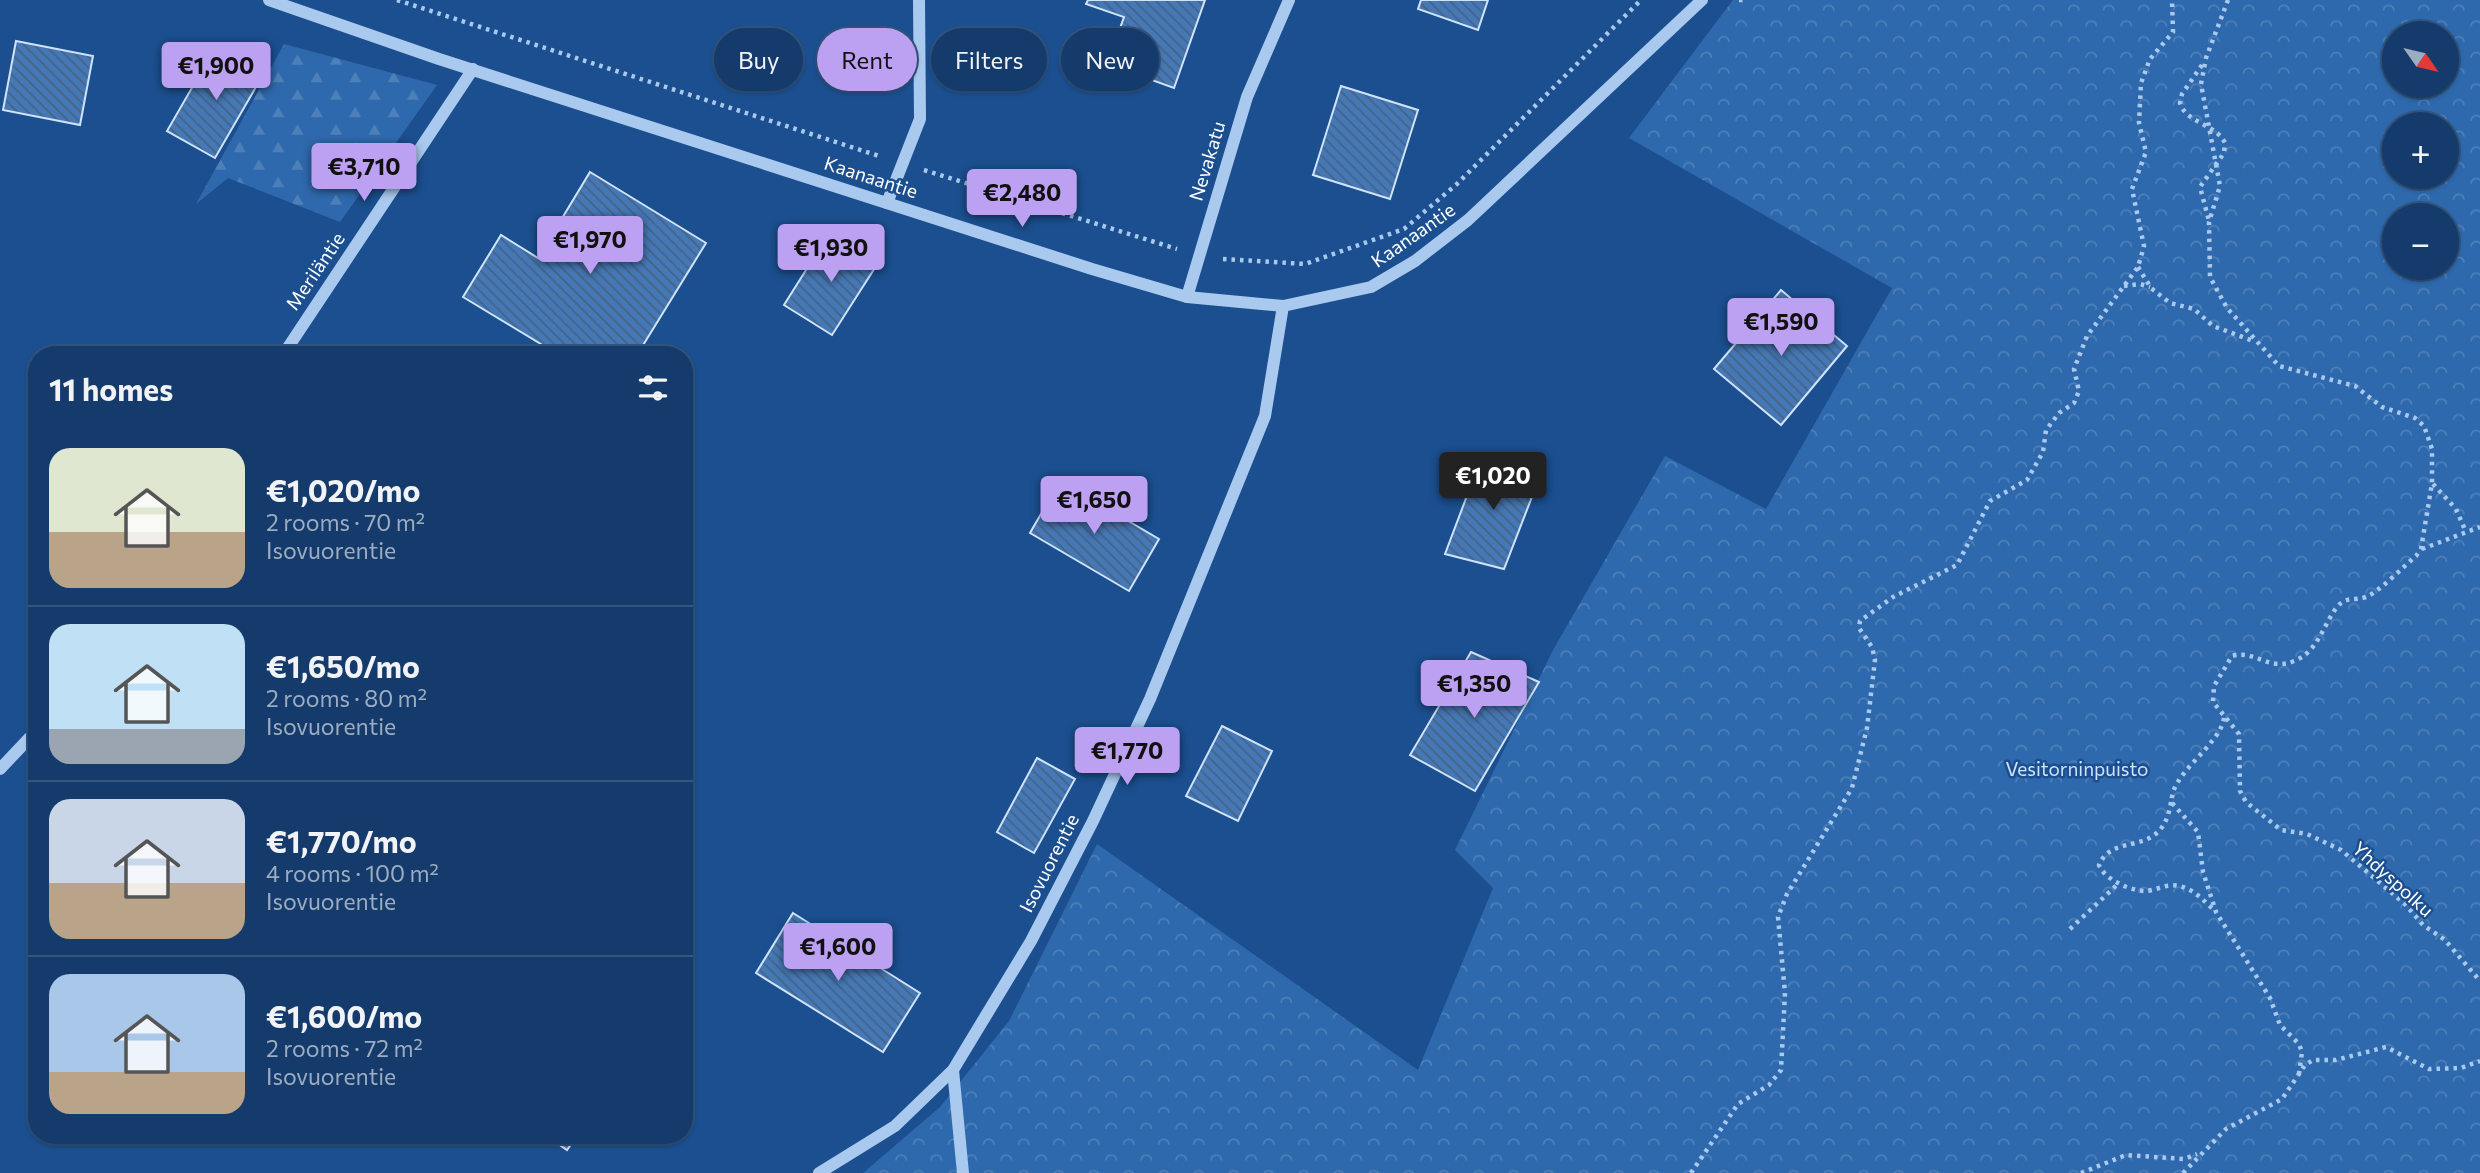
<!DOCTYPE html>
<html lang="en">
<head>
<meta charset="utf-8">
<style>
	:root { --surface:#143b6b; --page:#214673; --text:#f1f3f6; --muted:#9dadc1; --line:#33557e; --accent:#bca0f2 }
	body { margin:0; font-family:Commissioner,sans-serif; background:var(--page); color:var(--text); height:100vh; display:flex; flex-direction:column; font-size:26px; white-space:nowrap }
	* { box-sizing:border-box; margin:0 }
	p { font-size:23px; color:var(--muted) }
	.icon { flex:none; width:38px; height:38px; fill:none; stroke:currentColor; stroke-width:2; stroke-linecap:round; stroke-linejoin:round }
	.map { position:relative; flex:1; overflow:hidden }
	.drawer { position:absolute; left:28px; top:346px; width:665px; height:798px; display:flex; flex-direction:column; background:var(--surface); border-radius:28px; box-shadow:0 2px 5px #0004,0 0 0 2px var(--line) }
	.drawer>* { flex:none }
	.top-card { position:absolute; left:714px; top:28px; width:665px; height:63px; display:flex; gap:14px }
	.needle { width:46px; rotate:124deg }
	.controls { position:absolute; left:2382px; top:21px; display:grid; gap:14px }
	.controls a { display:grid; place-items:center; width:77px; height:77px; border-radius:50%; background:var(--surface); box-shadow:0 2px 5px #0004,0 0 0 2px var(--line); font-size:35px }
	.price { position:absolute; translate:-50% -60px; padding:0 16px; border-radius:7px; background:var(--accent); color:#111; font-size:23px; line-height:46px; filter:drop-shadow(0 2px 4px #0008) }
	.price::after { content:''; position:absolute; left:50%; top:42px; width:21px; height:16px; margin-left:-10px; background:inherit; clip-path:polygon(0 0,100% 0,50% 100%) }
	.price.on { background:#222; color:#fff }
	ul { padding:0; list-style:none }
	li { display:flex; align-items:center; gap:21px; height:175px; padding:0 21px }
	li+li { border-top:2px solid var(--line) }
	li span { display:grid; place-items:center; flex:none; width:196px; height:140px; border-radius:21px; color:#555 }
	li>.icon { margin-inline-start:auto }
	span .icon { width:84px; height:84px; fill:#fffc; stroke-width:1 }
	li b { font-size:30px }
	h2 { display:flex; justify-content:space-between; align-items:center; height:84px; padding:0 21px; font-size:30px }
	.tag { padding:0 24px; border-radius:32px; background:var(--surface); box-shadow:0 2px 5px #0004,0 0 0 2px var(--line); font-size:24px; line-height:63px }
	.tag.on { background:var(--accent); color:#111 }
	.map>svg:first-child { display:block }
	.forest { fill:url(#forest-firs) }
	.park { fill:url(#park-crowns); fill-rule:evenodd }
	.building { fill:url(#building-back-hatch); stroke:#cfe3fa; stroke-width:2 }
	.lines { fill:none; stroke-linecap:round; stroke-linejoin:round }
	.path { stroke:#a9c9ee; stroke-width:4.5; stroke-dasharray:3.5 5; stroke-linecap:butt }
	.minor { stroke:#a9c9ee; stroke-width:12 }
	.labels { text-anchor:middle; stroke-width:5; stroke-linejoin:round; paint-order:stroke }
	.street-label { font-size:19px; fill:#fff; stroke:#1b4f8f }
	.park-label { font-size:19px; fill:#cfe3fa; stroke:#1b4f8f }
</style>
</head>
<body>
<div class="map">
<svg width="2480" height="1173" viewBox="0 0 2480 1173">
	<defs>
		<pattern id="forest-firs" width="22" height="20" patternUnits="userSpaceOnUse" patternTransform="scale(1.75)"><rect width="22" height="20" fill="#2e69ad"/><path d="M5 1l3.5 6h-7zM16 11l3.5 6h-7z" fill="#4d80b9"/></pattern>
		<pattern id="park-crowns" width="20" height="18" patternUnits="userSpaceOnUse" patternTransform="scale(1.75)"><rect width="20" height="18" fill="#2e69ad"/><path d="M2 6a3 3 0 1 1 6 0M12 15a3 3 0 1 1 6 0" fill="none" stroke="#4d80b9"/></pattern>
		<pattern id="building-back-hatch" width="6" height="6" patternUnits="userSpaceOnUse" patternTransform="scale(1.75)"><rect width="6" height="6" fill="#4478b7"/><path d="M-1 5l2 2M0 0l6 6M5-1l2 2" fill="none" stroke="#486282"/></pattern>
	</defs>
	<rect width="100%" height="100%" fill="#1b4f8f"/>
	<polygon class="forest" points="284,44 437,85 340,222 228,178 196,204"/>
	<path class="park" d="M1733,0h747v1173h-1617l77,-66 69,-86 88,-177 321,226 75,-182 -38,-38 98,-200 112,-194 101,53 126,-221 -263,-150zM2394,33h52v53h-52zM2394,124h52v53h-52zM2394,215h52v53h-52z"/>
	<g class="building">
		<polygon points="1088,0 1205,0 1174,88 1107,64 1124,17 1086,4"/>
		<polygon points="1421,0 1488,0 1478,30 1418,9"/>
		<polygon points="16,41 93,56 80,125 3,110"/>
		<polygon points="216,46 264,73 215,158 167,131"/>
		<polygon points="1341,86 1418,110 1390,199 1313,175"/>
		<polygon points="590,172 706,243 637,355 559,355 463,297 501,235 538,258"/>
		<polygon points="830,232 878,263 832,335 784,305"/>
		<polygon points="1781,290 1847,346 1781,425 1714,369"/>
		<polygon points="1482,456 1542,471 1504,569 1445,554"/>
		<polygon points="1060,481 1159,539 1129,591 1030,533"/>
		<polygon points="1471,652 1539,682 1475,791 1410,755"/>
		<polygon points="1222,726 1272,751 1238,821 1186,796"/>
		<polygon points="1037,758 1075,779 1034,853 997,832"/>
		<polygon points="793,913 920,993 883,1052 756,973"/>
		<polygon points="547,1136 577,1136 567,1150"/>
	</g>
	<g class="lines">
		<g class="path">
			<polyline points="397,0 879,156"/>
			<polyline points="1739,0 1747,0"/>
			<path d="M2228,0l-22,58 -5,26 19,102 -11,36 1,55 17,31 52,58 76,20 27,21 33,11 9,8 8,23v34l-11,66 -5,7c-12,10 -37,36 -50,41 -12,4 -20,-1 -29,10 -14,18 -19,45 -43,54 -26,11 -39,-12 -62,-5l-18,30 -1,16 26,32 1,57 6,11 35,28 26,4 34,16 64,54 18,21 22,15 35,41"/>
			<path d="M2202,65l-20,29 -2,9c6,20 36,21 45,40l-1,10 -24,34 9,34"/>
			<polyline points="924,170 1177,249"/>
			<polyline points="1223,259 1305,264 1404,229 1457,184 1641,0"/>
			<polyline points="2138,267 2151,288 2170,303 2194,309 2213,326 2253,341"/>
			<polyline points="2124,286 2140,284 2150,287"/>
			<polyline points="2433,484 2456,509 2466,532"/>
			<polyline points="2422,549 2480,527"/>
			<path d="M2224,718c-4,28 -56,57 -52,85l26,29 5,40 13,40 54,86 10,27 19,19 3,8 -3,22"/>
			<path d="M2171,802c-9,59 -57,28 -72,63 6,15 32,26 47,26 12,-1 21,-8 33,-5 15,3 25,15 36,25"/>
			<polyline points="2070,929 2119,883"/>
			<polyline points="1691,1173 1738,1104 1769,1085 1781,1070 1785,993 1778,917 1787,894 1852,788 1867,728 1875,660 1872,647 1859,628 1860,621 1893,597 1957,565 1990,501 2027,480 2043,452 2046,430 2059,413 2074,403 2079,391 2074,369 2087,336 2138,267 2144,246 2132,189 2146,152 2139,123 2141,83 2150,59 2173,32 2172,0"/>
			<polyline points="2081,1173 2126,1155 2184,1159 2197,1154"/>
			<polyline points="2183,1173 2226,1129 2282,1099 2305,1065 2313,1060 2336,1060 2386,1047 2429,1069 2461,1068 2480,1061"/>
		</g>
		<g class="minor">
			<polyline points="269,0 439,59 1092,269 1187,297 1283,306 1371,287 1415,261 1468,220 1702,0"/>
			<polyline points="887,203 920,119 919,0"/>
			<polyline points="1187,297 1247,97 1289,0"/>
			<polyline points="283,355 473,69"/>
			<polyline points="0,769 37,730"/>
			<polyline points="953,1070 963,1173"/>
			<polyline points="819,1173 895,1126 953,1070 1031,941 1093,821 1150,699 1265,416 1283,306"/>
		</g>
	</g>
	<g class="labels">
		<g class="street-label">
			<text transform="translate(1207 161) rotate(-73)" y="7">Nevakatu</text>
			<text transform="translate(871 177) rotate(18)" y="7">Kaanaantie</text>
			<text transform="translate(1413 235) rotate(-35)" y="7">Kaanaantie</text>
			<text transform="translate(315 271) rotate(-56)" y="7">Meriläntie</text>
			<text transform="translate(1049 863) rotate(-63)" y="7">Isovuorentie</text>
			<text transform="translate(2393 879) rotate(42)" y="7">Yhdyspolku</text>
		</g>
		<g class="park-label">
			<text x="2077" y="776">Vesitorninpuisto</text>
		</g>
	</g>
</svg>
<div class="controls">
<a><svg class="needle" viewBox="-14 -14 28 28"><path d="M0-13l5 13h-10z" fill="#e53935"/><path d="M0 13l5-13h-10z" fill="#9dadc1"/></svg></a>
<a>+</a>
<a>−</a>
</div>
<b class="price" style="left:216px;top:102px">€1,900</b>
<b class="price" style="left:364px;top:203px">€3,710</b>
<b class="price" style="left:1022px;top:229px">€2,480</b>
<b class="price" style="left:590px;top:276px">€1,970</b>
<b class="price" style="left:831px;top:284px">€1,930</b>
<b class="price" style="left:1781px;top:358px">€1,590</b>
<b class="price on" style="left:1493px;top:512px">€1,020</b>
<b class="price" style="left:1094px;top:536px">€1,650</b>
<b class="price" style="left:1474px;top:720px">€1,350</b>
<b class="price" style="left:1127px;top:787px">€1,770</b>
<b class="price" style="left:838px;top:983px">€1,600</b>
<div class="top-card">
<a class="tag">Buy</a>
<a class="tag on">Rent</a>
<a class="tag">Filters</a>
<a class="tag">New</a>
</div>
<section class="drawer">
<h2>11 homes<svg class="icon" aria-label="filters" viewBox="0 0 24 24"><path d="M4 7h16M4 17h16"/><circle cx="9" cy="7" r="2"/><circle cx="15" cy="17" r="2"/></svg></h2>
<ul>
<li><span style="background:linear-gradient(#dfe7d0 60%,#b9a48a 0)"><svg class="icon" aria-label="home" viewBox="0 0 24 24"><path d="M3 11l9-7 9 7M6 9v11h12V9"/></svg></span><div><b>€1,020/mo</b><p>2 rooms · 70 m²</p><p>Isovuorentie</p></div></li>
<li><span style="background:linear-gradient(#bfe0f5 75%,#9aa5b1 0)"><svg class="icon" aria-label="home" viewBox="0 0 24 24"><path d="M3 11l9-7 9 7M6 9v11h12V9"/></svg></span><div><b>€1,650/mo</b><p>2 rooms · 80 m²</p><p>Isovuorentie</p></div></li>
<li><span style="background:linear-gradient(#c9d6e8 60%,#b9a48a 0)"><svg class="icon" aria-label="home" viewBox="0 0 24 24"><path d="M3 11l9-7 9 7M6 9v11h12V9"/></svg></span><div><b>€1,770/mo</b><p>4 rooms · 100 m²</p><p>Isovuorentie</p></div></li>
<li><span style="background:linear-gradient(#a9c7e8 70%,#b9a48a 0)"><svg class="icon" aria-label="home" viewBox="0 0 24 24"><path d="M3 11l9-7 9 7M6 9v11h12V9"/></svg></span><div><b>€1,600/mo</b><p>2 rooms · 72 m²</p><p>Isovuorentie</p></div></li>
</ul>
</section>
</div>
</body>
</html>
